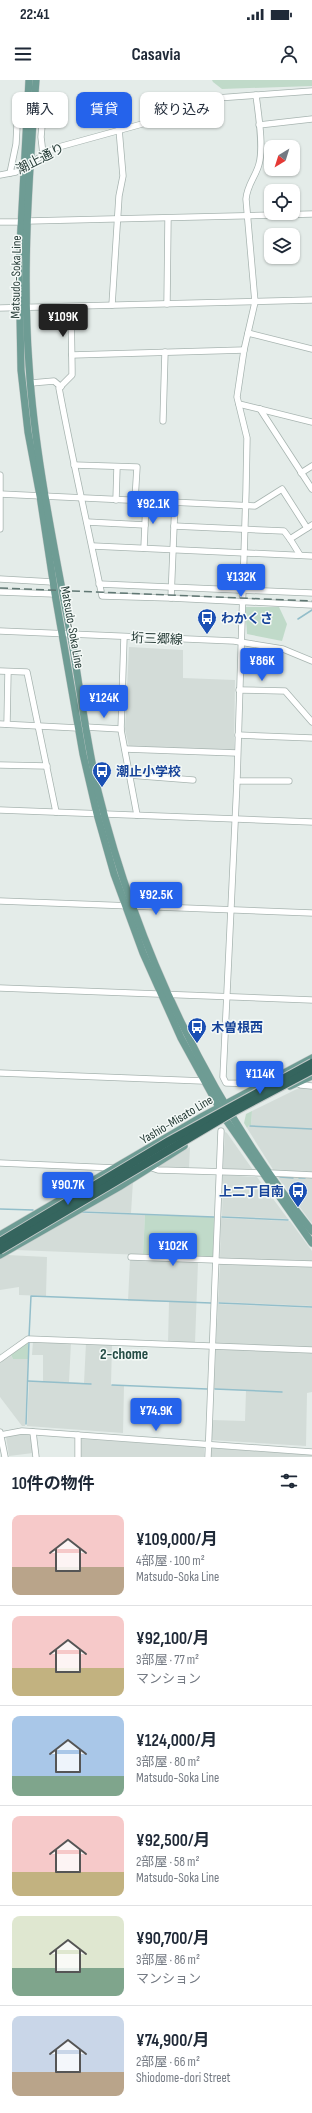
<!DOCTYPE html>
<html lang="ja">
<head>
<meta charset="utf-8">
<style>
	:root { --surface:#fff; --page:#f6f6f7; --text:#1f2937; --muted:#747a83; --line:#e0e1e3; --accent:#2563eb }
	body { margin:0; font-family:"Sofia Sans Condensed","Noto Sans JP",sans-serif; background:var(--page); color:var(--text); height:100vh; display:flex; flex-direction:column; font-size:15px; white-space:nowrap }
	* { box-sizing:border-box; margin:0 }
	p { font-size:13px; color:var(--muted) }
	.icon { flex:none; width:22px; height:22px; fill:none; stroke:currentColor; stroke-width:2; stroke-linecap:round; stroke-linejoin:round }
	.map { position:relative; height:1377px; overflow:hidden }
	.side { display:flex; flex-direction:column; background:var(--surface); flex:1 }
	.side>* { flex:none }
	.hud { position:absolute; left:12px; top:12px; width:288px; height:36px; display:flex; gap:8px }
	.needle { width:26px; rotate:218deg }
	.controls { position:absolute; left:264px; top:60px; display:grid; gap:8px }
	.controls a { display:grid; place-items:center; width:36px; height:36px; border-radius:8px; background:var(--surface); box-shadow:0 1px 3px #0004; font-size:20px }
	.price { position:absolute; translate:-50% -34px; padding:0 9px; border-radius:4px; background:var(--accent); color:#fff; font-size:13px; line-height:26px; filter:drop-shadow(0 1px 2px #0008) }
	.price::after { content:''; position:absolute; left:50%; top:24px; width:12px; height:9px; margin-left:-6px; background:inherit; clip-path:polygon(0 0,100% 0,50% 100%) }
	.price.selected { background:#222; color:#fff }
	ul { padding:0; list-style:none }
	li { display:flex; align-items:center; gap:12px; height:100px; padding:0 12px }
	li+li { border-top:1px solid var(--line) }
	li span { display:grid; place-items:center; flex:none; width:112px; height:80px; border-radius:8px; color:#555 }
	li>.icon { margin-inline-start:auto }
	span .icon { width:48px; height:48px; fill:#fffc; stroke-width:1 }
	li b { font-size:17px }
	h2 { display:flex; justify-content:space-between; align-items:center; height:48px; padding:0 12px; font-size:17px }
	.chip { padding:0 14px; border-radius:8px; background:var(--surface); box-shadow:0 1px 3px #0004; font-size:14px; line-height:36px }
	.chip.selected { background:var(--accent); color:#fff }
	.status { display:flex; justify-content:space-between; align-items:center; height:28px; padding:0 20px; background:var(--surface); direction:ltr }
	.status svg { height:11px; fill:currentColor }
	header { display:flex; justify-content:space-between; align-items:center; height:52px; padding:0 12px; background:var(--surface); font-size:18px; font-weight:700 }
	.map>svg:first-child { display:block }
	.built { fill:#d3dcd8 }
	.green { fill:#c0dac9 }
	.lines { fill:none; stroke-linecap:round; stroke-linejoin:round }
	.stream { stroke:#93beca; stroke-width:1.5 }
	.minor-casing { stroke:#a7b4b0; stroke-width:7 }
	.major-casing { stroke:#c2c8c7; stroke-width:8 }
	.minor { stroke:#fff; stroke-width:5.5 }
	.major { stroke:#6e9c94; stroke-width:7 }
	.rail { stroke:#607773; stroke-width:1.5; stroke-dasharray:8 4; stroke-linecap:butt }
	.highway-bridge-casing { stroke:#c2c8c7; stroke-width:10; stroke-linecap:butt }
	.highway-bridge { stroke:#35655e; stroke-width:8 }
	.labels { text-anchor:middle; stroke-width:3; stroke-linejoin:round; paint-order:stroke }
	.street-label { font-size:13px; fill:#263c37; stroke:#f4f9f7 }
	.transit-label { font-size:13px; font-weight:bold; fill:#164399; stroke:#f4f9f7; text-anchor:start }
	.quarter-label { font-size:15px; font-weight:bold; fill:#244c45; stroke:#f4f9f7 }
</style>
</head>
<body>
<div class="status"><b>22:41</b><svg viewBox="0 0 49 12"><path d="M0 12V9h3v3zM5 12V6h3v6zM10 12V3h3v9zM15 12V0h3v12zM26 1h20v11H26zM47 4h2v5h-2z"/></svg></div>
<header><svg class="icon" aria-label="menu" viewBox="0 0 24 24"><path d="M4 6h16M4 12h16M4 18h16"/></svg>Casavia<svg class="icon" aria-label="person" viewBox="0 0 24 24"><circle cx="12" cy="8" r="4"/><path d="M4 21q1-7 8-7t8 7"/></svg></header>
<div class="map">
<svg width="312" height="1377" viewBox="0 0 312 1377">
	<rect width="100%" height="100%" fill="#e4ece9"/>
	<g class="built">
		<polygon points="129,567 183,570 183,598 235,600 234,670 129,667 125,649"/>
		<polygon points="299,1008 312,1008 312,1093 274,1091 247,1048 248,1045 251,1045 252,1031"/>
		<polygon points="225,1052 227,1053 253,1090 223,1089"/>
		<polygon points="190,1067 189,1088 159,1087 158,1086"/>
		<polygon points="223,1095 257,1097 288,1139 222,1136"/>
		<polygon points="277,1096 312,1097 312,1143 310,1141"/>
		<polygon points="133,1101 131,1133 82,1131"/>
		<polygon points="80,1133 145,1135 143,1175 16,1170"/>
		<polygon points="221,1138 290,1141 312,1171 312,1182 220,1178"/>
		<polygon points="7,1175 47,1177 46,1216 19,1215 19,1207 0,1210 0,1179"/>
		<polygon points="130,1179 198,1182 195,1263 168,1263 169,1222 128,1221"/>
		<polygon points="220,1183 312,1187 312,1226 218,1222"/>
		<polygon points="218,1224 312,1228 312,1268 216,1264"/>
		<polygon points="33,1261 71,1262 69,1302 84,1303 86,1263 112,1264 111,1305 124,1306 123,1353 27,1346 29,1301 43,1301 43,1275 32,1275"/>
		<polygon points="216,1268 312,1272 312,1312 307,1313 306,1366 211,1360 212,1340 245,1341 246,1311 280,1312 214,1309"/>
		<polygon points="10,1273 13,1279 28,1279 25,1346 22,1346 0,1317 0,1281"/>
		<polygon points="18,1354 31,1355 33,1373 9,1376 6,1357"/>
		<polygon points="81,1359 204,1367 204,1377 81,1377"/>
		<polygon points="211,1368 312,1375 312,1377 211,1377"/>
	</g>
	<g class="green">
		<polygon points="212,0 312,0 312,6 222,9 213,2"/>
		<polygon points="245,527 279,527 287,544 282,561 247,554"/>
		<polygon points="252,1031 251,1045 249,1045 247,1048 244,1043 246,1034"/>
		<polygon points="145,1135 214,1137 213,1178 143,1175"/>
		<polygon points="28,1261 28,1279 13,1279 10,1273"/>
	</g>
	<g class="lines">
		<g class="stream">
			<polyline points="298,539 312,530"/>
			<polyline points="250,1046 312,1049"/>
			<polyline points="280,1097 293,1098"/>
			<polyline points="299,1098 305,1098"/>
			<polyline points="0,1129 33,1130"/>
			<polyline points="82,1132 214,1137"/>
			<polyline points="222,1137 288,1140"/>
			<polyline points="219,1223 312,1227"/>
			<polyline points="29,1257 31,1216 211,1223"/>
			<polyline points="28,1301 91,1304"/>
			<polyline points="112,1305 207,1309"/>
			<polyline points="215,1309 282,1312"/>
			<polyline points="26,1344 29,1261"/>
		</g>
		<g class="minor-casing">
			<g id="minor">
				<path d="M256,15c2,17 8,52 3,69 -3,12 -12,21 -13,35l9,103 -11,48 -7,47 10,41 -1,53 -9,290 -14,296 3,6 35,1"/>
				<polyline points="41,23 44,23 41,57 43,74"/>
				<polyline points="259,45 312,39"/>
				<polyline points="10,93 16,64 18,27 19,21 22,21"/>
				<polyline points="0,95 16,92 55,68 153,41 197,23 217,18 312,11"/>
				<polyline points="28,141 312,134"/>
				<polyline points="0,142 21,142"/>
				<polyline points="167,224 168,139"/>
				<polyline points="112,225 119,116 123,96 119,49"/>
				<path d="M71,227l1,62v6l-13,13c13,70 29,139 43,208l69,2 4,-96"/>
				<polyline points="0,228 312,220"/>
				<polyline points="248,253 312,269"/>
				<polyline points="72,275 244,270"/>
				<polyline points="31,303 54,301 61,307"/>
				<polyline points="239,324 312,342"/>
				<polyline points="260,329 312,409"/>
				<polyline points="163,341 165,272"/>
				<polyline points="74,385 137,387 135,420"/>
				<polyline points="301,393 312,386"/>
				<polyline points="0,395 0,449"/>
				<polyline points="0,414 255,426 282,409 307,448"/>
				<polyline points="116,420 117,387"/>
				<polyline points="87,442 145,445"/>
				<polyline points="174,446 284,451 290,459"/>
				<polyline points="93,466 312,476"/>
				<polyline points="144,468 146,421"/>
				<polyline points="300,475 290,459 312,445"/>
				<polyline points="0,499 53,502"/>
				<polyline points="99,504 312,513"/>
				<polyline points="0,512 55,514"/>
				<polyline points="171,518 312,525"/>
				<polyline points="0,551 234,561 283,569 312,581"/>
				<polyline points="124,557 121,650 137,735"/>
				<polyline points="0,591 27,592 56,732"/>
				<polyline points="239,610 285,611 312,642"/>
				<polyline points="0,644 78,648"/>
				<polyline points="7,644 8,592"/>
				<polyline points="85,647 121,649"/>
				<polyline points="238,655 312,658"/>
				<polyline points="125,669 237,673"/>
				<polyline points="0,685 47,686"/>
				<polyline points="129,695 193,700"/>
				<polyline points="237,701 289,701"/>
				<polyline points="0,730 312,742"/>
				<polyline points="0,821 312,833"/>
				<polyline points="0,908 312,920"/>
				<polyline points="0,993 203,1001"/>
				<polyline points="295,1002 301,1005 312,1006"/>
				<polyline points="0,1083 115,1088"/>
				<polyline points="149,1087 158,1090 261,1093"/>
				<polyline points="270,1093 312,1095"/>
				<polyline points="131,1177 216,1180"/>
				<polyline points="216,1181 312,1184"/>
				<polyline points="0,1279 28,1259 312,1270"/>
				<polyline points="0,1352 5,1377"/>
				<polyline points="33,1352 36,1377"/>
				<polyline points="0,1355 22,1351 312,1372"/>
				<polyline points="78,1355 78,1377"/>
				<polyline points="208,1377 221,1051"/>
			</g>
		</g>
		<g class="major-casing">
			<g id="major">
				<polyline points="29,0 19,184 21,290 28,352 40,416 55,514 83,674 97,734 114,794 143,873 181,958 226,1040 312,1163"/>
				<path d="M36,0c-7,95 -14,191 -7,285 6,95 27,190 44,283 8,48 14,96 25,143 39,159 112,312 214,440"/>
				<polyline points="290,1006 312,996"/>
				<polyline points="0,1155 203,1036 312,978"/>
				<polyline points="0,1175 119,1107 184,1066"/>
			</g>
		</g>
		<use href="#minor" class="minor"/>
		<use href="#major" class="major"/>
		<polyline class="rail" points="0,508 312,521"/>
		<g class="highway-bridge-casing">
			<g id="highway-bridge">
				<polyline points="0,1162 169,1061 312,983"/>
				<polyline points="0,1170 233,1032 312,990"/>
			</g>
		</g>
		<use href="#highway-bridge" class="highway-bridge"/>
	</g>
	<defs>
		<g id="bus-pin" transform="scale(1)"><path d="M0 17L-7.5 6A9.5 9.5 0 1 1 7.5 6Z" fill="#1a4fb4" stroke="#f4f9f7"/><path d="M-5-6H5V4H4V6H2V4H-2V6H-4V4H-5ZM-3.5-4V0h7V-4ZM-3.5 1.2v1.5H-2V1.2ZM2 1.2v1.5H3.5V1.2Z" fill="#fff"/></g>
	</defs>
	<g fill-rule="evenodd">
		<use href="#bus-pin" x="207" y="538"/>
		<use href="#bus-pin" x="102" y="691"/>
		<use href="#bus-pin" x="197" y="947"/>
		<use href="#bus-pin" x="298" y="1111"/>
	</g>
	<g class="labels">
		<g class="street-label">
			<text transform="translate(40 78) rotate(-27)" y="5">潮止通り</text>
			<text transform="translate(15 197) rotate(-89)" y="5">Matsudo-Soka Line</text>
			<text transform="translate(73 547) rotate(80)" y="5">Matsudo-Soka Line</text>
			<text transform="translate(157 558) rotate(2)" y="5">垳三郷線</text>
			<text transform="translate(176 1039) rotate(-31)" y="5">Yashio-Misato Line</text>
		</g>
		<g class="transit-label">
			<text x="221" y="543">わかくさ</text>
			<text x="116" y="696">潮止小学校</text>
			<text x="211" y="952">木曽根西</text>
			<text x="284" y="1116" text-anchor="end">上二丁目南</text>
		</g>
		<g class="quarter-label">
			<text x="124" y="1279">2-chome</text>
		</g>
	</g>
</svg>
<div class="controls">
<a><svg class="needle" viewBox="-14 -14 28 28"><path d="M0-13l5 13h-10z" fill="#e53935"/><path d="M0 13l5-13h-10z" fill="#747a83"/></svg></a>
<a><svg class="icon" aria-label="locate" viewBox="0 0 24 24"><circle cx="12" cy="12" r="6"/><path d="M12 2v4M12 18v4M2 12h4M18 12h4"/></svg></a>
<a><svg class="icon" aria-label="layers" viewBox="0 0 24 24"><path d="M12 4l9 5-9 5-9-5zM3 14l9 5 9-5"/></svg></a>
</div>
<b class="price selected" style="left:63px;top:258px">¥109K</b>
<b class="price" style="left:153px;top:445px">¥92.1K</b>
<b class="price" style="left:241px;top:518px">¥132K</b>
<b class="price" style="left:262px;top:602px">¥86K</b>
<b class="price" style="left:104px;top:639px">¥124K</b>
<b class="price" style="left:156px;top:836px">¥92.5K</b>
<b class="price" style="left:260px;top:1015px">¥114K</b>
<b class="price" style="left:68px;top:1126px">¥90.7K</b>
<b class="price" style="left:173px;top:1187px">¥102K</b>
<b class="price" style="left:156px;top:1352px">¥74.9K</b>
<div class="hud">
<a class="chip">購入</a>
<a class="chip selected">賃貸</a>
<a class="chip">絞り込み</a>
</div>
</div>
<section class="side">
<h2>10件の物件<svg class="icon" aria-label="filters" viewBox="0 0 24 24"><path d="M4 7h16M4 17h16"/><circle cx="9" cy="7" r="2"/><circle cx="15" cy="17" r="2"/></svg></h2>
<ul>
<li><span style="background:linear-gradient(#f6c9c9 65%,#b9a48a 0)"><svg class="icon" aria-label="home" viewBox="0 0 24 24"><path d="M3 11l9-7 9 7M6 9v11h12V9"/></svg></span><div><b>¥109,000/月</b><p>4部屋 · 100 m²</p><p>Matsudo-Soka Line</p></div></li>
<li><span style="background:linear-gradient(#f6c9c9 65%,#c2b280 0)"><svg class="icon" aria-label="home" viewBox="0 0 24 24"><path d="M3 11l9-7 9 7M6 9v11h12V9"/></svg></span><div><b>¥92,100/月</b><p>3部屋 · 77 m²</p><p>マンション</p></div></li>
<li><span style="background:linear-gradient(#a9c7e8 75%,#7fa58c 0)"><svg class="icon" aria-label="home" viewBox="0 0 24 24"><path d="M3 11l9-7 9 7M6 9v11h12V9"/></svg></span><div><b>¥124,000/月</b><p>3部屋 · 80 m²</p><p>Matsudo-Soka Line</p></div></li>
<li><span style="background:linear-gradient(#f6c9c9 70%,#c2b280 0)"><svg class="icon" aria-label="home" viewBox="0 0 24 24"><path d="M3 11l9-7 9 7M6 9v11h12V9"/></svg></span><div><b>¥92,500/月</b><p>2部屋 · 58 m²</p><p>Matsudo-Soka Line</p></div></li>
<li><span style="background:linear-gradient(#dfe7d0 65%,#7fa58c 0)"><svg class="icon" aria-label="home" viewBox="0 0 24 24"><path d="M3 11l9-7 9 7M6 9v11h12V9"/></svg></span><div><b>¥90,700/月</b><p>3部屋 · 86 m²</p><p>マンション</p></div></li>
<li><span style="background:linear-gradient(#c9d6e8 70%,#b9a48a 0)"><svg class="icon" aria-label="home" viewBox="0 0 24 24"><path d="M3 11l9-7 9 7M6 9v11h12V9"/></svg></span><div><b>¥74,900/月</b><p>2部屋 · 66 m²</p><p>Shiodome-dori Street</p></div></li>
</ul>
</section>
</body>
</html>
